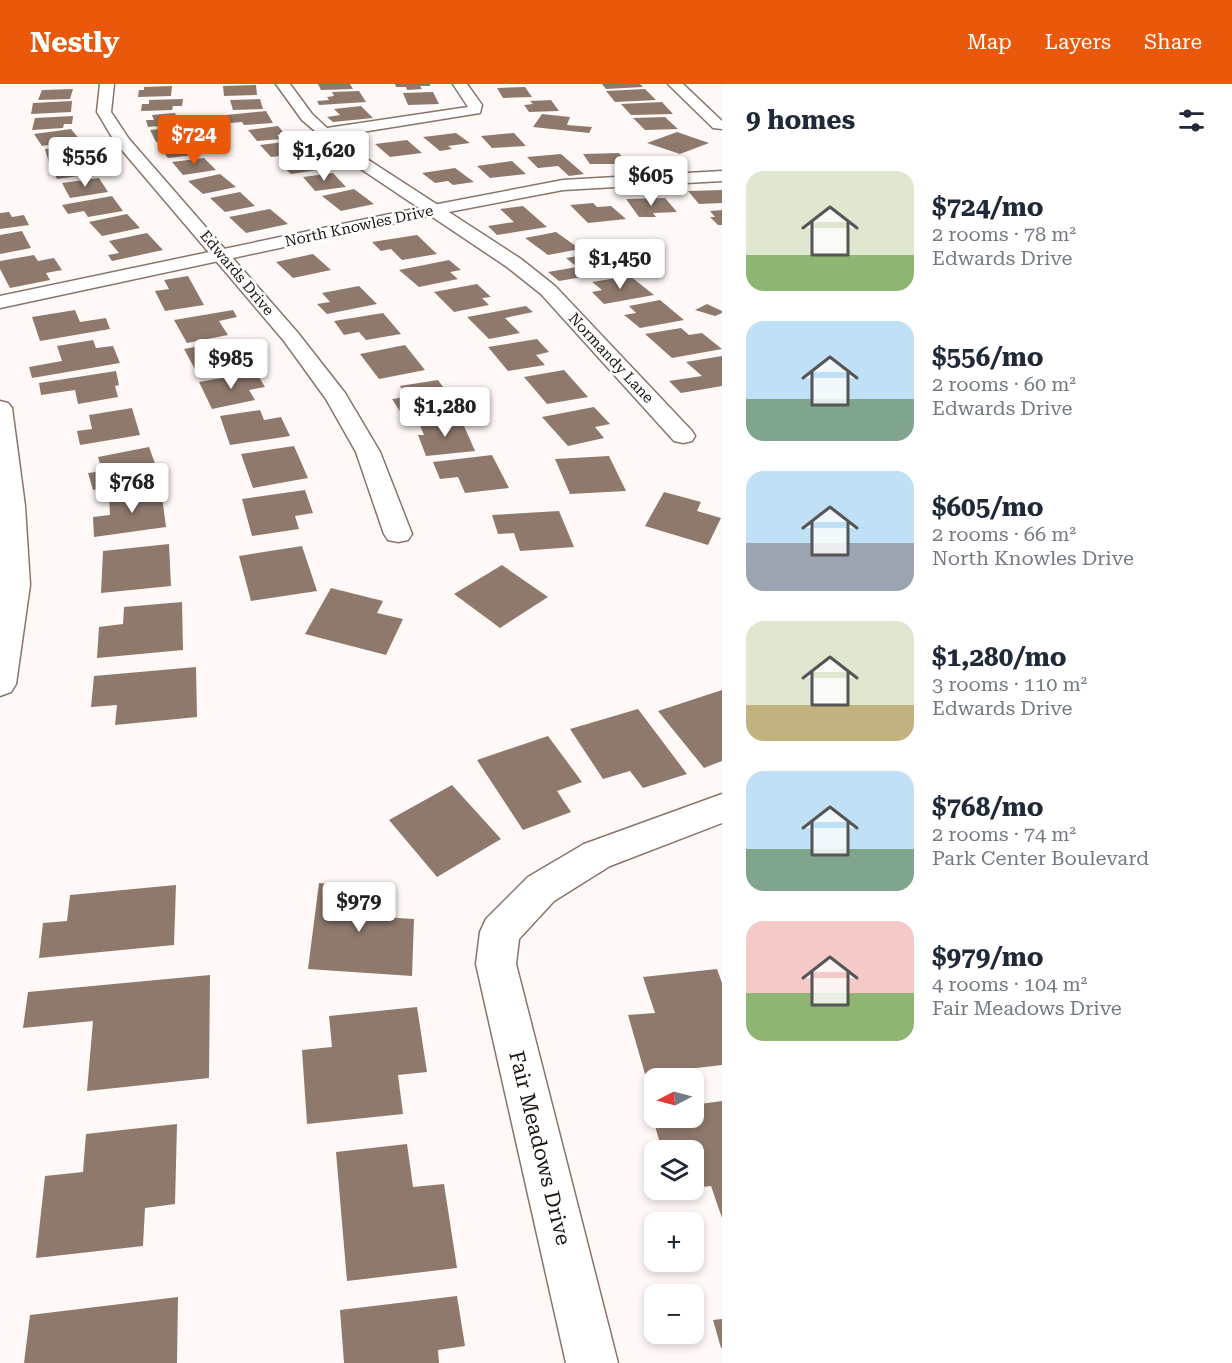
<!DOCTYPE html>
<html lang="en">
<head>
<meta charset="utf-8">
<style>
	:root { --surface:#fff; --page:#f2f2f3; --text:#1f2937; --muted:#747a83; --accent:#ea580c }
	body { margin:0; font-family:"Roboto Serif",serif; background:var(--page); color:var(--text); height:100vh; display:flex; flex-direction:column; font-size:22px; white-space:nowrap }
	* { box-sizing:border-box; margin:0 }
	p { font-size:20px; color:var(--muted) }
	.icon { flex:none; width:33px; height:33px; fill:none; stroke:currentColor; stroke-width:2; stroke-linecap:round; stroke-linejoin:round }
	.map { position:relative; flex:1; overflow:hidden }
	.details { display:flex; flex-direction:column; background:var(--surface); width:510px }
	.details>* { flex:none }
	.needle { width:39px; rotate:264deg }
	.controls { position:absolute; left:644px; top:984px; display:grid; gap:12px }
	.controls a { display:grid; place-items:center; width:60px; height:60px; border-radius:12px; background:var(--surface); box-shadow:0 3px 9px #0003; font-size:30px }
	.price { position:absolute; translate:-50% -51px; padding:0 14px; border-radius:6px; background:#fff; color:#222; font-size:20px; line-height:39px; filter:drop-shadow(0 2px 3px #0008) }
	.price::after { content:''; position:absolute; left:50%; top:36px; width:18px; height:14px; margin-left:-9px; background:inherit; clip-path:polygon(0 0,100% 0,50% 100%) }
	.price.selected { background:var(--accent); color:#fff }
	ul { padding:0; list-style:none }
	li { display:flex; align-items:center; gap:18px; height:150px; padding:0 24px }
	li span { display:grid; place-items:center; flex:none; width:168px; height:120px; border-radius:18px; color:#555 }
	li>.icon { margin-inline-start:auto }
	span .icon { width:72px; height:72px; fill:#fffc; stroke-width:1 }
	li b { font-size:26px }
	h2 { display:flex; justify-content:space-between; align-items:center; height:72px; padding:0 24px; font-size:26px }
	header { display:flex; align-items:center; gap:36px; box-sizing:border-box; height:84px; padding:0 30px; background:var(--accent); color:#fff }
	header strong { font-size:28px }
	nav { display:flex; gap:33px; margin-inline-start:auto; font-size:21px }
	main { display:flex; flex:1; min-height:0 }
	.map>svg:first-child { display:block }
	.building { fill:#8f796d }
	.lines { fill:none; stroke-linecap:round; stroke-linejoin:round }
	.street-casing { stroke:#8a7468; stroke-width:3 }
	.secondary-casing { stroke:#8a7468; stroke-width:3 }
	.street { fill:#fff; fill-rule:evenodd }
	.secondary { fill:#fff; fill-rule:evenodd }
	.labels { text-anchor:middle; stroke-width:5; stroke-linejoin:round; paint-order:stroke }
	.far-street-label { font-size:15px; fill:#1c140f; stroke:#fff }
	.near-street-label { font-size:21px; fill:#1c140f; stroke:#fff }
</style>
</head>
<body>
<header>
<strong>Nestly</strong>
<nav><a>Map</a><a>Layers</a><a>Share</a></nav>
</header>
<main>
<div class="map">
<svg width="722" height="1279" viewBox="0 0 722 1279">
	<rect width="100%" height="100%" fill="#fef9f6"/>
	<g class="building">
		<polygon points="318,0 350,0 353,5 321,6"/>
		<polygon points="395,0 430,0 430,2 420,2 422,5 407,6 406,3 396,3"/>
		<polygon points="602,0 640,0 643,3 606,5"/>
		<polygon points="256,1 257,11 224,12 223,2"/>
		<polygon points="172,2 171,12 138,13 139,6 144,6 144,3"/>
		<polygon points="525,3 532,13 503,14 497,4"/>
		<polygon points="73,5 70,15 38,16 42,6"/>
		<polygon points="645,5 656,16 615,18 606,7"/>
		<polygon points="359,7 366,18 319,21 317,17 329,16 327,13 334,12 332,8"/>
		<polygon points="433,8 439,20 408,21 403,9"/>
		<polygon points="183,15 182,22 173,22 172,26 141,27 142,20 149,20 149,16"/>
		<polygon points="260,15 263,25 233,26 230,16"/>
		<polygon points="551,16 559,27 529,28 524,21 533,20 530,17"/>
		<polygon points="72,17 71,28 31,30 33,19"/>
		<polygon points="662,18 673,30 631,31 621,20"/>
		<polygon points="361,22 373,34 333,38 327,33 340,31 334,25"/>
		<polygon points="266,27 273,39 244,41 242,38 230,39 226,31"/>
		<polygon points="175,29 177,34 186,33 189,39 148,43 146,36 154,36 152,31"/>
		<polygon points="542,30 570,33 567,41 592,43 589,49 533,43"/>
		<polygon points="73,32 72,40 64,40 63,44 32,46 35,34"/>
		<polygon points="665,33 678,45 645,46 633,34"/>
		<polygon points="278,42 285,50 277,51 281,55 257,57 248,46"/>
		<polygon points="183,43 190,55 156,58 150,46"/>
		<polygon points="71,45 80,56 42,62 34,50"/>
		<polygon points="677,48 709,59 680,70 647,59"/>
		<polygon points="456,49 470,59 448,62 452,65 440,67 423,53"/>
		<polygon points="514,49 526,62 492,64 481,52"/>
		<polygon points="407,56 422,69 390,73 375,60"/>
		<polygon points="292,57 304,69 271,73 260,61"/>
		<polygon points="194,58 203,70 168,74 159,62"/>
		<polygon points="81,61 87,75 49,79 45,65"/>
		<polygon points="619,69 628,80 590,80 583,70"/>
		<polygon points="561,70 584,90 569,92 558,82 538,84 527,73"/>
		<polygon points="310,73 324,85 291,90 278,78"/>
		<polygon points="204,74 216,86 183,91 172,78"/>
		<polygon points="87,77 93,90 57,95 51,82"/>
		<polygon points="512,77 526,90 490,94 477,82"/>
		<polygon points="455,84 474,98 453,101 448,97 435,99 422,89"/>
		<polygon points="333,89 346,103 315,107 303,93"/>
		<polygon points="220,90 236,103 203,110 188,97"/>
		<polygon points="99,94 108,108 70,114 62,99"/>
		<polygon points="354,105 374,120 341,127 322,112"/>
		<polygon points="722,106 722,119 699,120 688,107"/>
		<polygon points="240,108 255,122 225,128 210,114"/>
		<polygon points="112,112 123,127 88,133 84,127 68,130 62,121"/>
		<polygon points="665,114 677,128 653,129 656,133 639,133 626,115"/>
		<polygon points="593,119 597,123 611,122 626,135 588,139 570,121"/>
		<polygon points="523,122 547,143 497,151 488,142 514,138 500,125"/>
		<polygon points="270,125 288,140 246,149 229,133"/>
		<polygon points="722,126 722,141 718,141 710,133 715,133 710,127"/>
		<polygon points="9,128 12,133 24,131 29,141 0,145 0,129"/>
		<polygon points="127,130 140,144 102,152 89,138"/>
		<polygon points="22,147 31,164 0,170 0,151"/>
		<polygon points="556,148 580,165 548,171 525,154"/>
		<polygon points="147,149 163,166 112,177 108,171 119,169 109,157"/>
		<polygon points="417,151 437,170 402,176 391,165 381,167 372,158"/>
		<polygon points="606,167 629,185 559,197 548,188 577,183 566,174"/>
		<polygon points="313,170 331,186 293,194 276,178"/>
		<polygon points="34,171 38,177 54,174 62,186 46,189 50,196 10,204 0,185 0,177"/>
		<polygon points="449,176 461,186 450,188 458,195 419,203 399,186"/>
		<polygon points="188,192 204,221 165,227 155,207 169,205 164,196"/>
		<polygon points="630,192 654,211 604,220 592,208 602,206 592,198"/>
		<polygon points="477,200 491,213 482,214 489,221 454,228 434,208"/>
		<polygon points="359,202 377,220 327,230 317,220 330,218 322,209"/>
		<polygon points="660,216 684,236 640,244 624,231 636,229 629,222"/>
		<polygon points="707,220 722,227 722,229 715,232 695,226"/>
		<polygon points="526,222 533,228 505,234 520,249 489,255 467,233"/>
		<polygon points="75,226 80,238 106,234 110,245 40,257 32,233"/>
		<polygon points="233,226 237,233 219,237 228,251 187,259 174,236"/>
		<polygon points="383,229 401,250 366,256 359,248 344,251 334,237"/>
		<polygon points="681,244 689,251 702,249 722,265 672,274 645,250"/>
		<polygon points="537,255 549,268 536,271 545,281 508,287 488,263"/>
		<polygon points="93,256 96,264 113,262 120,279 32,294 29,283 62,277 57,262"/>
		<polygon points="221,258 230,272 244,270 250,279 197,289 184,265"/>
		<polygon points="405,261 425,286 379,295 360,270"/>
		<polygon points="722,272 722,302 681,309 669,297 702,292 686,278"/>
		<polygon points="564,286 588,313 547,320 524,293"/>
		<polygon points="116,287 119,301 115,302 118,313 78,320 75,306 41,311 39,299"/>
		<polygon points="256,288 265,303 249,306 255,316 212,325 199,298"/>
		<polygon points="438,296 457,322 403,332 392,315 407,313 400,302"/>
		<polygon points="594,323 610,340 595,343 604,354 568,362 542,333"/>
		<polygon points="132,324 140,351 80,361 77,347 92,345 89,331"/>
		<polygon points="260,326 264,336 281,333 290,352 230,361 220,332"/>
		<polygon points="461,335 475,367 426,372 418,351 424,351 419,339"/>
		<polygon points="294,362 308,394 253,404 241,370"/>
		<polygon points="149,363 160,393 93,406 88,389 102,387 98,373"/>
		<polygon points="492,371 509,404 465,409 458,393 440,395 433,378"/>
		<polygon points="609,372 626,407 570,410 555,375"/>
		<polygon points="161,405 166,443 94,453 93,433 110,431 109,412"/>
		<polygon points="305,406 313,429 295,432 299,445 252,452 242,415"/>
		<polygon points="664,408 701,418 697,427 721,434 708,461 645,442"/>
		<polygon points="559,427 574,463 520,467 514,449 498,450 492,431"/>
		<polygon points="169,460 171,502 101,509 103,467"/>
		<polygon points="302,462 317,507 251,517 239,472"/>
		<polygon points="502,481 548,513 500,544 454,510"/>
		<polygon points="331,504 383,517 377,529 403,535 386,571 305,550"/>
		<polygon points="182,518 183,566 97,574 99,543 123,540 124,523"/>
		<polygon points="196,583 197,633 115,641 117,621 91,623 94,592"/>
		<polygon points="722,606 722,677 704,684 658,627"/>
		<polygon points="638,625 687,690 643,704 630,687 603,695 570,645"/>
		<polygon points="548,652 582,698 557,707 571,728 523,746 477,676"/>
		<polygon points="452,701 501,755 437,793 389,736"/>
		<polygon points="319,799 384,804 382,833 414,835 412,892 308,885"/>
		<polygon points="176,801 174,861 39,874 43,839 67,837 70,811"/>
		<polygon points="717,885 722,899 722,981 645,990 628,931 655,929 643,893"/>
		<polygon points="210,891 209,994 87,1007 93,937 23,944 28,908"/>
		<polygon points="417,923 427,988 398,991 403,1030 307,1040 302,966 332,963 329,932"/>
		<polygon points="722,1017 722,1134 711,1102 693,1104 693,1066 662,1066 650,1025 654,1025 654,1034 693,1034 693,1021"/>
		<polygon points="177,1040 175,1120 145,1124 143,1162 36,1174 45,1092 83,1088 86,1050"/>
		<polygon points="407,1060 413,1103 444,1100 457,1184 347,1197 336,1068"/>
		<polygon points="457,1212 465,1262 438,1266 439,1279 344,1279 340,1226"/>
		<polygon points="178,1213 177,1279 24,1279 30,1231"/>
		<polygon points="722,1235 722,1264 721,1264 713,1236"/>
	</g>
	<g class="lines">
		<g class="street-casing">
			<g id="street">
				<polygon points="100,0 114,0 111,28 129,55 298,249 345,309 380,368 412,450 408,456 398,458 388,456 384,450 356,368 326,315 284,257 115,58 97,28"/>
				<polygon points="276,0 290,0 312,30 327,44 468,23 453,0 467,0 482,21 480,29 337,52 367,75 521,175 555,202 692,347 695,352 692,357 683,359 674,357 541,210 507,183 355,81 302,36"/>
				<polygon points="668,0 683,0 722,37 722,45 713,44"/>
				<polygon points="722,710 722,739 610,782 554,817 519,855 516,880 618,1279 566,1279 476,880 480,848 486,835 528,793 584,760"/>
			</g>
		</g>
		<g class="secondary-casing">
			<g id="secondary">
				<polygon points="722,87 722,97 563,106 433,131 0,224 0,212 433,121 563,96"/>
				<polygon points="0,317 8,319 12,324 25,422 30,501 16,600 11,608 0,612"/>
			</g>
		</g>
		<use href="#street" class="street"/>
		<use href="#secondary" class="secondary"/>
	</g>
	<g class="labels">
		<g class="far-street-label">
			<text transform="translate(359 142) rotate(-12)" y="5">North Knowles Drive</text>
			<text transform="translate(237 189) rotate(50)" y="5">Edwards Drive</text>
			<text transform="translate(611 274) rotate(47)" y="5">Normandy Lane</text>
		</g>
		<g class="near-street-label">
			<text transform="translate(540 1064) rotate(76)" y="7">Fair Meadows Drive</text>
		</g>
	</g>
</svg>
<div class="controls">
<a><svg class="needle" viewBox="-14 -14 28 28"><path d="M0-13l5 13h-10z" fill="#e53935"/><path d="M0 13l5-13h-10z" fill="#747a83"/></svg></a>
<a><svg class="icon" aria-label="layers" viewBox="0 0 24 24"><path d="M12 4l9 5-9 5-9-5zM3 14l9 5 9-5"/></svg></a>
<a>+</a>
<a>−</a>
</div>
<b class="price selected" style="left:194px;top:82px">$724</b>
<b class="price" style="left:324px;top:98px">$1,620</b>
<b class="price" style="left:85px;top:104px">$556</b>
<b class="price" style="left:651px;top:123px">$605</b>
<b class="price" style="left:620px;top:206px">$1,450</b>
<b class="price" style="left:231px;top:306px">$985</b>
<b class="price" style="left:445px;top:354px">$1,280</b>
<b class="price" style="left:132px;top:430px">$768</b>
<b class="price" style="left:359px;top:849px">$979</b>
</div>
<section class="details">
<h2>9 homes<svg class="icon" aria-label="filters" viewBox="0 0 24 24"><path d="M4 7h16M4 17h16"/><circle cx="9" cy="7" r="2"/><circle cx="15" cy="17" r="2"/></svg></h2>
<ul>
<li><span style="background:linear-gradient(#dfe7d0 70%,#8fb573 0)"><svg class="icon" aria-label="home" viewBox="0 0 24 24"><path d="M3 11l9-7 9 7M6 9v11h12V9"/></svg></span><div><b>$724/mo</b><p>2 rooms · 78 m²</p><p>Edwards Drive</p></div></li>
<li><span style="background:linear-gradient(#bfe0f5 65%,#7fa58c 0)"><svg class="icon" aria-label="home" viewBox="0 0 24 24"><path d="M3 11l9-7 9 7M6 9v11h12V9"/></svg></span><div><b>$556/mo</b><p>2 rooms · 60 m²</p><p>Edwards Drive</p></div></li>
<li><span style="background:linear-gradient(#bfe0f5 60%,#9aa5b1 0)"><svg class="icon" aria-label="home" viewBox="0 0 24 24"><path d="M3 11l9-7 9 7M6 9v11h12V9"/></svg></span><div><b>$605/mo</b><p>2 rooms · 66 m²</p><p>North Knowles Drive</p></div></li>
<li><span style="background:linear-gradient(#dfe7d0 70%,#c2b280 0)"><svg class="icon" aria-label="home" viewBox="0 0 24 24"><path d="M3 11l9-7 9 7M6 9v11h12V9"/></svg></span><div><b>$1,280/mo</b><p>3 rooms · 110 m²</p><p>Edwards Drive</p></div></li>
<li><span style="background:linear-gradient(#bfe0f5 65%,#7fa58c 0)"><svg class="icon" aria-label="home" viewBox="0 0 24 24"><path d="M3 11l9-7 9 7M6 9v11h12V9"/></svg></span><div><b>$768/mo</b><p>2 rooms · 74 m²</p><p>Park Center Boulevard</p></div></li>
<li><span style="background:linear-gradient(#f6c9c9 60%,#8fb573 0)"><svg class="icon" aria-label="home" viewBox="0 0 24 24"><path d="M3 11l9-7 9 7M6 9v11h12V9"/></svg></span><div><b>$979/mo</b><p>4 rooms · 104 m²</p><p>Fair Meadows Drive</p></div></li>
</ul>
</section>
</main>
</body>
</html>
